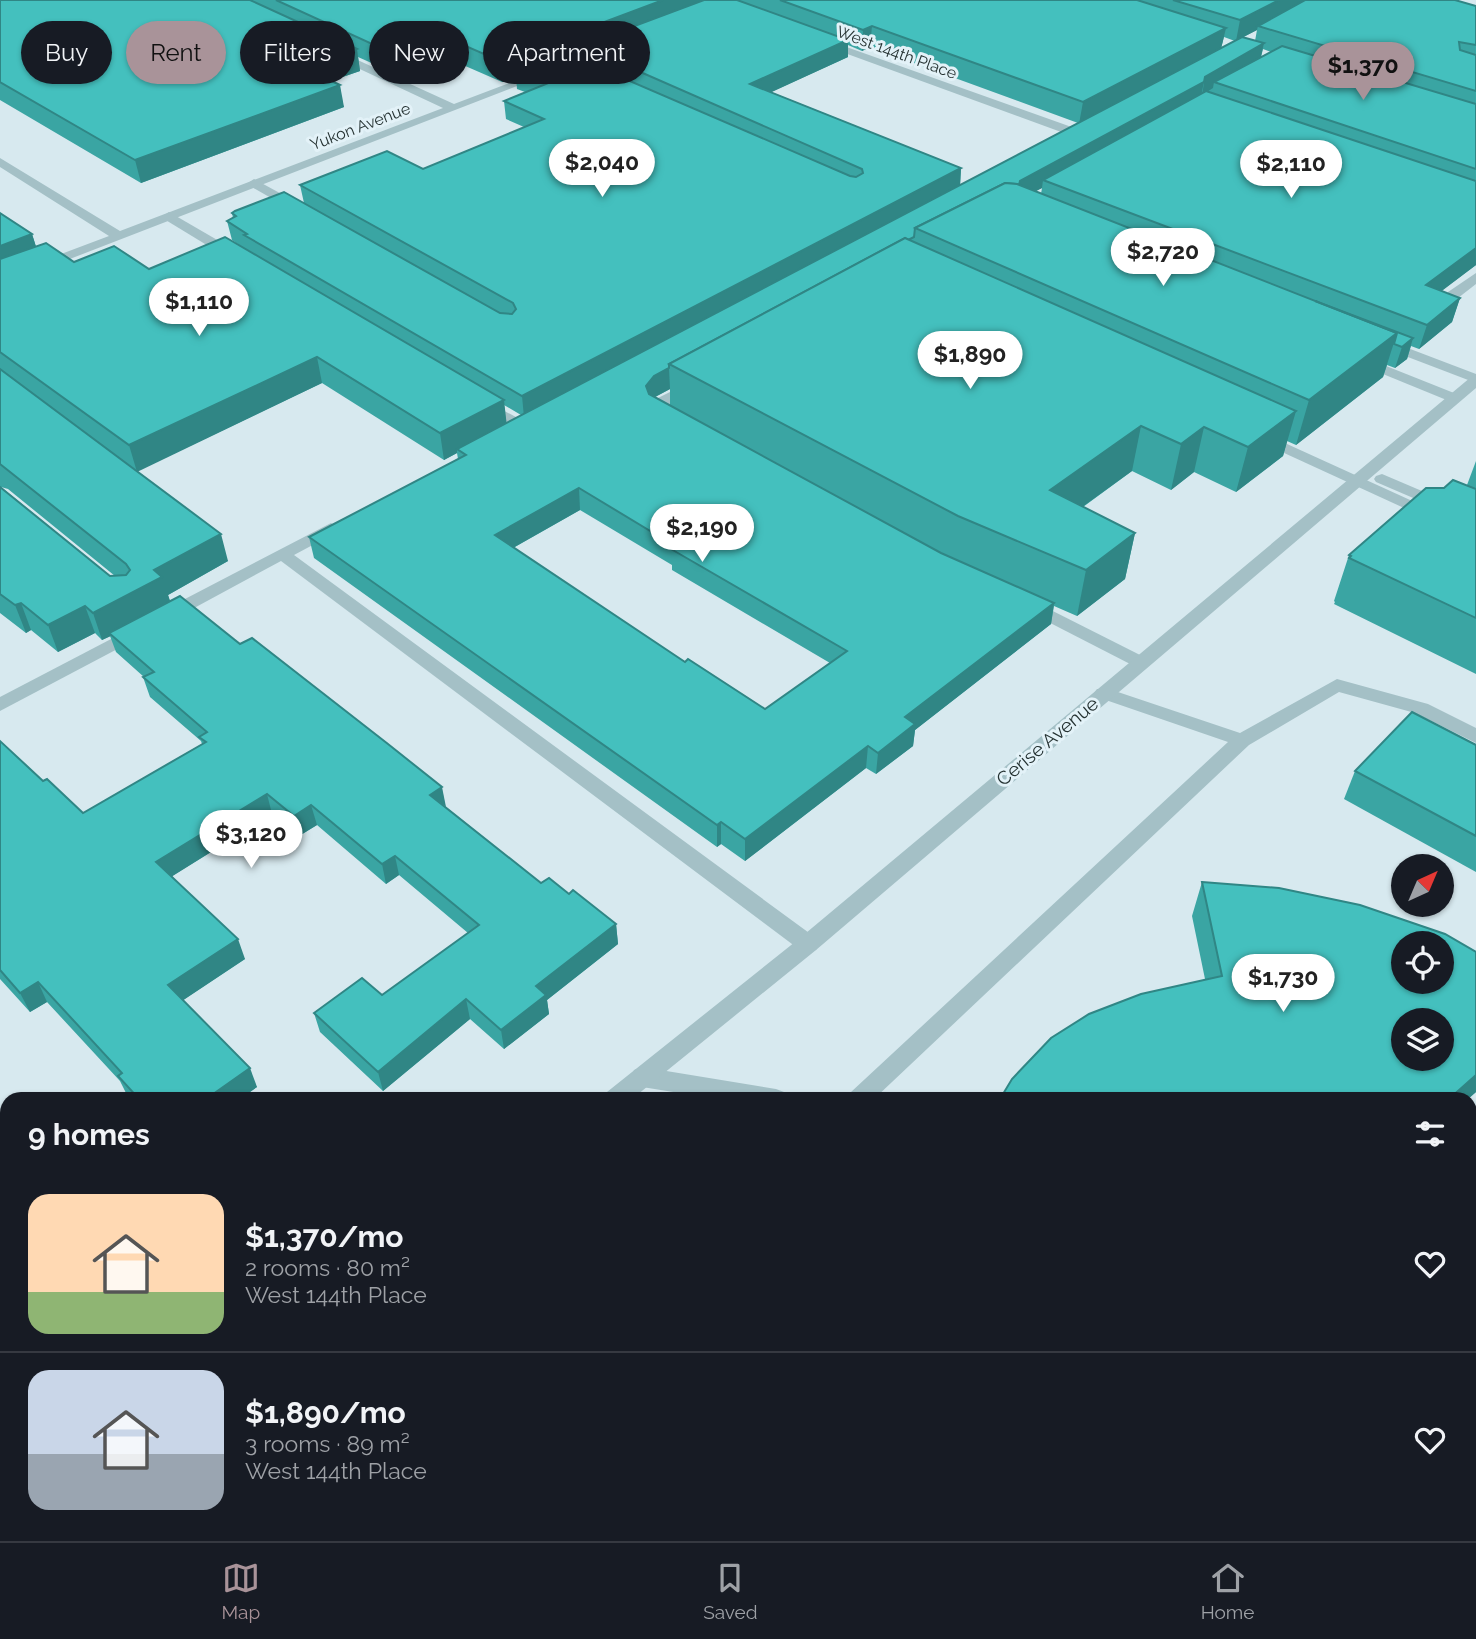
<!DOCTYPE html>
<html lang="en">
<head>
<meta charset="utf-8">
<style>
	:root { --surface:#171b24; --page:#20242c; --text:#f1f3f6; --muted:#9ea1a6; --line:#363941; --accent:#a99399 }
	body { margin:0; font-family:Raleway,sans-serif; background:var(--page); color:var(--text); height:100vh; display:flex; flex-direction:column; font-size:26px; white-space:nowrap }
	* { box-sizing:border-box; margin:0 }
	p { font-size:23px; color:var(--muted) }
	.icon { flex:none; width:38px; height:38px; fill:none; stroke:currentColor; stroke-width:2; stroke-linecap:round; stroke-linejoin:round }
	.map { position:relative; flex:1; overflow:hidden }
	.sheet { position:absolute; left:0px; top:1092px; width:1477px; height:450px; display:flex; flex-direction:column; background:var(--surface); border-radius:21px 21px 0 0; box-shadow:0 2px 5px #0004 }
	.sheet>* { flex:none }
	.top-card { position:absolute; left:21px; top:21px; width:700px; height:63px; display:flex; gap:14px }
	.needle { width:46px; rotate:44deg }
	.buttons { position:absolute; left:1391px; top:854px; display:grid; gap:14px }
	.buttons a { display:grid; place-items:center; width:63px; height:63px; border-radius:50%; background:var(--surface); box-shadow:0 2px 5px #0004; font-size:35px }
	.price { position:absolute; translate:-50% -60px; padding:0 16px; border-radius:24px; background:#fff; color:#222; font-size:23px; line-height:46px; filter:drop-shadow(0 2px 4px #0008) }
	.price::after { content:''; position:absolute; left:50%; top:42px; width:21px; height:16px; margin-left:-10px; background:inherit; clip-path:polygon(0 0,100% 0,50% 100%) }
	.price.on { background:var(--accent); color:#111 }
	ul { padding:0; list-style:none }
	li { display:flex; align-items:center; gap:21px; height:175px; padding:0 28px }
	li+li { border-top:2px solid var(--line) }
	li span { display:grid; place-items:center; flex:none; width:196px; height:140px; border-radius:21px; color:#555 }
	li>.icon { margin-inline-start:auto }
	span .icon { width:84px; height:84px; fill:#fffc; stroke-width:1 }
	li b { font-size:30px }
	h2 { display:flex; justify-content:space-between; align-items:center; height:84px; padding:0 28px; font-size:30px }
	.chip { padding:0 24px; border-radius:32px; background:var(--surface); box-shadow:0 2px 5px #0004; font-size:24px; line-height:63px }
	.chip.on { background:var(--accent); color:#111 }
	.menu { display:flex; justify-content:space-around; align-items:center; height:98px; border-top:2px solid var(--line); background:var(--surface); font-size:19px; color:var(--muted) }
	.menu a { display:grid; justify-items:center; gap:4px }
	.menu .on { color:var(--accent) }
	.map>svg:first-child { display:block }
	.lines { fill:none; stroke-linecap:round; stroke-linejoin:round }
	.service { fill:#a4c0c6; fill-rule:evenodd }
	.minor { fill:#a4c0c6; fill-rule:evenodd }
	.tertiary { fill:#a4c0c6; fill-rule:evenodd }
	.wall { fill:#3aa5a3; fill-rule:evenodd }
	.shaded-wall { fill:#308685 }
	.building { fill:#44c0be; stroke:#308685; stroke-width:2; fill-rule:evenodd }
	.labels { text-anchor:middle; stroke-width:6; stroke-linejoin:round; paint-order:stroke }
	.far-street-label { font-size:16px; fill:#253232; stroke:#e3f2f8 }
	.street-label { font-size:19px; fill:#253232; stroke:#e3f2f8 }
</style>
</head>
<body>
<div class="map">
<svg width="1476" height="1541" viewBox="0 0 1476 1541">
	<rect width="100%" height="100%" fill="#d7e9ef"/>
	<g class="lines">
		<g class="service">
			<polygon points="254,179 300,204 302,207 300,210 292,210 250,186 248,183"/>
			<polygon points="169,212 238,252 240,255 233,259 228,258 164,219 163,216"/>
			<polygon points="1476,273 1476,284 1458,298 1448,298 1448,292"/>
			<polygon points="1384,339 1476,374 1476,383 1379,346 1379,340"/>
			<polygon points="1361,356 1459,395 1461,398 1454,402 1449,401 1356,363 1354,360 1356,357"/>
			<path d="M692,381l5,1 2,3 -2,3 -32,20 13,11 -3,3c-11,3 -21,-4 -26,-14l7,-9z"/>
			<polygon points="482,399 527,423 530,426 522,431 517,429 477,406 475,403 477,400"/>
			<polygon points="1263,433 1476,530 1476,541 1258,441 1255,438"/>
			<polygon points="1382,474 1476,514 1476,525 1376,482 1374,479 1376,476"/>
			<polygon points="331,523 339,528 337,532 294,555 816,938 819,944 816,950 808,952 800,950 281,561 172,620 166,622 157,616 160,612"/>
			<polygon points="1029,599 1146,658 1149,662 1140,668 1134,666 1023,609 1020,605"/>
			<polygon points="136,626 145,632 142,636 0,711 0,697"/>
			<polygon points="1337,679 1428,704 1476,728 1476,743 1415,713 1339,692 1249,745 874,1099 847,1099 851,1092 1228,742 1097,697 1094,693 1097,689 1109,689 1240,733"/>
			<polygon points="642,1067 776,1089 784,1092 788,1099 717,1099 642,1087 634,1084 631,1077 634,1070"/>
		</g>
		<g class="minor">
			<polygon points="824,39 1080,130 1082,133 1072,136 820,44 819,42"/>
			<polygon points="332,52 340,52 454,104 538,72 548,74 0,286 0,277 109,236 0,167 0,158 120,231 443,108 332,56"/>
			<polygon points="1476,376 1476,388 816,950 632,1099 603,1099 607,1092 800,938 1471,377"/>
			<polygon points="63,1535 96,1535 94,1541 61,1541"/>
		</g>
		<g class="tertiary">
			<polygon points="0,1140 7,1142 7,1169 0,1167"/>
			<polygon points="302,1535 333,1535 335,1541 304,1541"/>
		</g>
	</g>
	<g class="wall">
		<path d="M0,0h1455l21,6v259l-35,26 19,7 -8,24 -33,27 -8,-3 -4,13 -12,9 -8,-3 -4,12 -87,68 -9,-4 -4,15 -47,36 -42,-20 -23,18 -39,-19 -49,36 52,26 -10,46 -48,37 -23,-10 -3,18 -136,106 -2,16 -37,28 -10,-6 -121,93 -24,-17 -4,3 -403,-289 -5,-21 149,-78 -1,-6 -13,7 -122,-77 -185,88 91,90 -60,34 2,6 276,206 95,76 28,11 47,30 2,20 -71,56 2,14 -45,35 -34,-30 -87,72 -63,-59 -6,-19 68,-18 86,-62 -69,-58 -13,9 -69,-59 -18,11 -27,-22 -100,62 73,83 -62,41 74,87 -17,12h-110l-3,-4 -7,-14 -73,-79 -17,10 -30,-33v-238l43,40 40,32 119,-69 -1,-3 -51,-44 -7,-20h1l-28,-25 -6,-16 -8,4 -7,-7 -37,19 -27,-22 -5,3 -26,-20v-400l32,21 4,13 38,15 75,7 93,-22 -10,-7 -5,-19 6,-3 -1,-5 72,-10 -4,-18 123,-16 101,-42 -18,-8 -2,-18 21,-9 -8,-3 -1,-12 -14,5 -78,-34 -48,17 -18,-8 2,14 -29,10 13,26 -203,76 -141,-83zM1257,30l-2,11 -12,-4zM1224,37l11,4 -14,7zM848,45l14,6 8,-4 208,76 -118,62 1,-17 -190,-76 77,-35zM1263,49l8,3 -10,5zM581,52l1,8 -10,-4zM1042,188l-1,6 -6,-3zM670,389v17l-16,-9h1zM504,405l17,10 -15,8zM1,487l7,2 107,87h-5zM580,510l92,55v5l158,93 -65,46 -80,-47 -172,-114z"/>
		<polygon points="1476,461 1476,674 1334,604 1335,602 1334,601 1349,555 1444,488 1467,485"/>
		<polygon points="1476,745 1476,872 1344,799 1355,771"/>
		<polygon points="1202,882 1476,952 1476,1092 1468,1099 1000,1099 1205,979 1192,916"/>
		<polygon points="1470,1191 1476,1201 1476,1306 1470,1305"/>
		<polygon points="573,1535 913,1535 920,1541 579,1541"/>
		<polygon points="1134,1535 1470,1535 1476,1541 1144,1541"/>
	</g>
	<g class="shaded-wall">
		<polygon points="663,0 710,0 581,46 581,52 523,74 516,71 516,77 502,82 500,61"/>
		<polygon points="1279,0 1313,0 1258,26 1257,30 1236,41 1240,20"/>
		<polygon points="872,26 870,47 862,51 863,30"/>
		<polygon points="422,27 424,48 376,65 372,44"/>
		<polygon points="1226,28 1221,49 1079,124 1083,102"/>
		<polygon points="848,40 848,57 750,102 750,84"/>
		<polygon points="1264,43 1260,61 1214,82 1213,88 1202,95 1205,77"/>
		<polygon points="357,49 360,71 316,86 308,70 309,66"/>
		<polygon points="1204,82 1200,101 1043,180 1042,188 1027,196 1019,185 1020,181"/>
		<polygon points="340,85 344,107 141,183 135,160"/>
		<polygon points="961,168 960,187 524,417 522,396"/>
		<polygon points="32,234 40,259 0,274 0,246"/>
		<polygon points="1476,248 1476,265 1418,309 1426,285"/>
		<polygon points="1460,298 1452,322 1419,349 1427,325"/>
		<polygon points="1397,333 1383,377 1296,445 1309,400"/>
		<polygon points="1413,338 1407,359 1395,368 1402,347"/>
		<polygon points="317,357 322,383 137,472 129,445"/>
		<polygon points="669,368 670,389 655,397 647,406 646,386 654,376"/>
		<polygon points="504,400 507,427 457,449 457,453 444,460 440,433"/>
		<polygon points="1296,411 1283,456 1236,492 1248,447"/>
		<polygon points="1141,426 1132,471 1042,536 1050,490"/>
		<polygon points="1204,427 1194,472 1171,490 1181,444"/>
		<polygon points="579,488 580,510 497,557 495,535"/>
		<polygon points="1135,533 1125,579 1077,616 1086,570"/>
		<polygon points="221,534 228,561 168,595 171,604 109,633 111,636 102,640 93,613 154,570"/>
		<polygon points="21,603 31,630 26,633 15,605"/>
		<polygon points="1054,603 1051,624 915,730 913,746 876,774 878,753 905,717"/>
		<polygon points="85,606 95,633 58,652 48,625"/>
		<polygon points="868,746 866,768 745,861 745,839"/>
		<polygon points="442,787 446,807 430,795"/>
		<polygon points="267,794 272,814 163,882 156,862"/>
		<polygon points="311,805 317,825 299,836 294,816"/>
		<polygon points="721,822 721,844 717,847 717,825"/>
		<polygon points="395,856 399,875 386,884 382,864"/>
		<polygon points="616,924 618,944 547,1000 549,1014 504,1049 501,1030 536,986"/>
		<polygon points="238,939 245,959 176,1005 168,985"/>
		<polygon points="38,982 47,1002 30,1012 20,993"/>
		<polygon points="466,999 470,1019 383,1091 378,1072"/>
		<polygon points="250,1068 257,1087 240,1099 206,1099"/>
		<polygon points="1476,1075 1476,1092 1468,1099 1449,1099"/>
	</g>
	<g class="building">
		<polygon points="0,0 250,0 357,49 309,66 313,68 308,70 340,85 135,160 0,82"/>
		<polygon points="276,0 663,0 500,61 422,27 372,44"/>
		<polygon points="704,0 737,0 848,40 750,84 961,168 522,396 244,235 247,234 227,221 236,216 232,213 235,211 284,192 500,313 512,314 516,309 513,303 300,185 387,151 423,169 544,119 504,101 546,84 516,71 565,53 850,176 856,177 863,173 862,169 581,46"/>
		<polygon points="780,0 1137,0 1226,28 1083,102 872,26 863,30"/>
		<polygon points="1173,0 1279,0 1240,20"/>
		<polygon points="1305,0 1455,0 1476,6 1476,45 1459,42 1460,50 1476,55 1476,91 1258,26"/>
		<path d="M1242,37l22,6 -59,34 -1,5 -184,99 -1,4 2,1 -4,-2 -12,-1 -90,45 -1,9 -6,3 -3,-2 -236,126v4l-15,8 -8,10 3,8 292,159 113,50 -149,114 10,7 -37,29 -10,-7 -123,93 -24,-17 -4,3 -408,-288 157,-82 -9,-6zM579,488l96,58 -4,3 176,102 -82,58 -77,-50 -3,3 -190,-127z"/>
		<polygon points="1282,46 1476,104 1476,169 1214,82"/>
		<polygon points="1206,91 1476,181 1476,248 1426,285 1460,298 1427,325 1043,180"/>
		<polygon points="1005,183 1017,184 1397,333 1309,400 915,228"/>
		<polygon points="0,213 32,234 0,246"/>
		<polygon points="225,237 504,400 440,433 317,357 129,445 0,352 0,259 46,243 74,262 114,246 149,269"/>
		<polygon points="905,238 1296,411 1248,447 1204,427 1181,444 1141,426 1050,490 1135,533 1086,570 958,516 669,364"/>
		<polygon points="1315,301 1413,338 1402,347 1394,344 1397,333"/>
		<polygon points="0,369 221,534 154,570 162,577 93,613 85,606 48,625 21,603 15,605 0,594 0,487 110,576 126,575 130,570 126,564 0,464"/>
		<polygon points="1453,480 1476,489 1476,618 1349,558 1351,556 1349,555 1426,488 1444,488"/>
		<polygon points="180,596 240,644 252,638 388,744 442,787 430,795 541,883 549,878 569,894 573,890 616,924 536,986 546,995 501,1030 466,999 378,1072 314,1013 362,978 382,995 479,925 395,856 382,864 311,805 294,816 267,794 156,862 238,939 168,985 250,1068 206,1099 139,1099 118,1076 122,1073 38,982 20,993 0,970 0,741 43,781 47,779 83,813 206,742 199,737 207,732 143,677 154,672 109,633"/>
		<polygon points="1412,712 1476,745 1476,836 1355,771"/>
		<path d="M1202,882l77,6 81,17 85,29 31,18v123l-27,24h-165l-10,-1 -27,1h-247l12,-20 39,-41 38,-24 52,-20 81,-18zM1404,943h38v39h-38zM1404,1020h38v39h-38z"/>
		<polygon points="1470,1191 1476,1201 1476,1271 1470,1270"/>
		<polygon points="1470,1473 1476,1481 1476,1541 1201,1541 1191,1535 1470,1535"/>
		<polygon points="586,1535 913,1535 920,1541 591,1541"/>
	</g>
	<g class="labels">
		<g class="far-street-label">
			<text transform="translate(897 52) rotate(20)" y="6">West 144th Place</text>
			<text transform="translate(360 126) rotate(-21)" y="6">Yukon Avenue</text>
		</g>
		<g class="street-label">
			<text transform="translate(1047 741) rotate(-40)" y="7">Cerise Avenue</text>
		</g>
	</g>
</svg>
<div class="buttons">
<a><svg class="needle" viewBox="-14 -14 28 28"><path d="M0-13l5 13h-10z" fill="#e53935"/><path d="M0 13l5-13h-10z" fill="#9ea1a6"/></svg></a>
<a><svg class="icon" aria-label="locate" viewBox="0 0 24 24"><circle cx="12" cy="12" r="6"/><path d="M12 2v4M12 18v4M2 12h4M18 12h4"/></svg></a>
<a><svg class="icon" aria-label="layers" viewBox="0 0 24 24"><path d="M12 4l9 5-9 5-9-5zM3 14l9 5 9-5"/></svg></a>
</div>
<b class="price on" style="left:1363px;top:102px">$1,370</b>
<b class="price" style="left:602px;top:199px">$2,040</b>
<b class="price" style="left:1291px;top:200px">$2,110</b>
<b class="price" style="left:1163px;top:288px">$2,720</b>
<b class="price" style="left:199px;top:338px">$1,110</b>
<b class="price" style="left:970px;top:391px">$1,890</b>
<b class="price" style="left:702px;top:564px">$2,190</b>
<b class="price" style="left:251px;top:870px">$3,120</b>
<b class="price" style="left:1283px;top:1014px">$1,730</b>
<div class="top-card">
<a class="chip">Buy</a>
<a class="chip on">Rent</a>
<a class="chip">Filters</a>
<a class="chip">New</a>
<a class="chip">Apartment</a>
</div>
<section class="sheet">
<h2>9 homes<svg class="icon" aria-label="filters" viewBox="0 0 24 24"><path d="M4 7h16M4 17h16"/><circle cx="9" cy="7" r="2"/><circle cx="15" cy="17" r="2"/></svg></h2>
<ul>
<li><span style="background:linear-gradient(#ffd9b3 70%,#8fb573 0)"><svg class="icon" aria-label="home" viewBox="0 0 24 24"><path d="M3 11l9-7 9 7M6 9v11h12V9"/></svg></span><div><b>$1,370/mo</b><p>2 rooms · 80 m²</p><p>West 144th Place</p></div><svg class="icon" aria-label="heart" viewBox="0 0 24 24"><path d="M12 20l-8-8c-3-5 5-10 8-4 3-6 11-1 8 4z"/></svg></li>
<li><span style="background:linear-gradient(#c9d6e8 60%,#9aa5b1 0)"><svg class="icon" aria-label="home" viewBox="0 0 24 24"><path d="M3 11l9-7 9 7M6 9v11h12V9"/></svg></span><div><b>$1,890/mo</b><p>3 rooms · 89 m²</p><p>West 144th Place</p></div><svg class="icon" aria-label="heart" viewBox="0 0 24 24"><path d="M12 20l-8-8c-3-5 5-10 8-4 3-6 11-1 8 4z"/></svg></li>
</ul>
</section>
</div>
<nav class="menu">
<a class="on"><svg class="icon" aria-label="map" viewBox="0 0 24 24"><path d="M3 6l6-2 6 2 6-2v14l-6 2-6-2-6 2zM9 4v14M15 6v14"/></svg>Map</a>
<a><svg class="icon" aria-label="saved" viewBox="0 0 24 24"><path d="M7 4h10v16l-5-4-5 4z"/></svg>Saved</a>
<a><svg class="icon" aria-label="home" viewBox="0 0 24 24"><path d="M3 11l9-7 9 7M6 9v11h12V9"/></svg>Home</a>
</nav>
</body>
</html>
